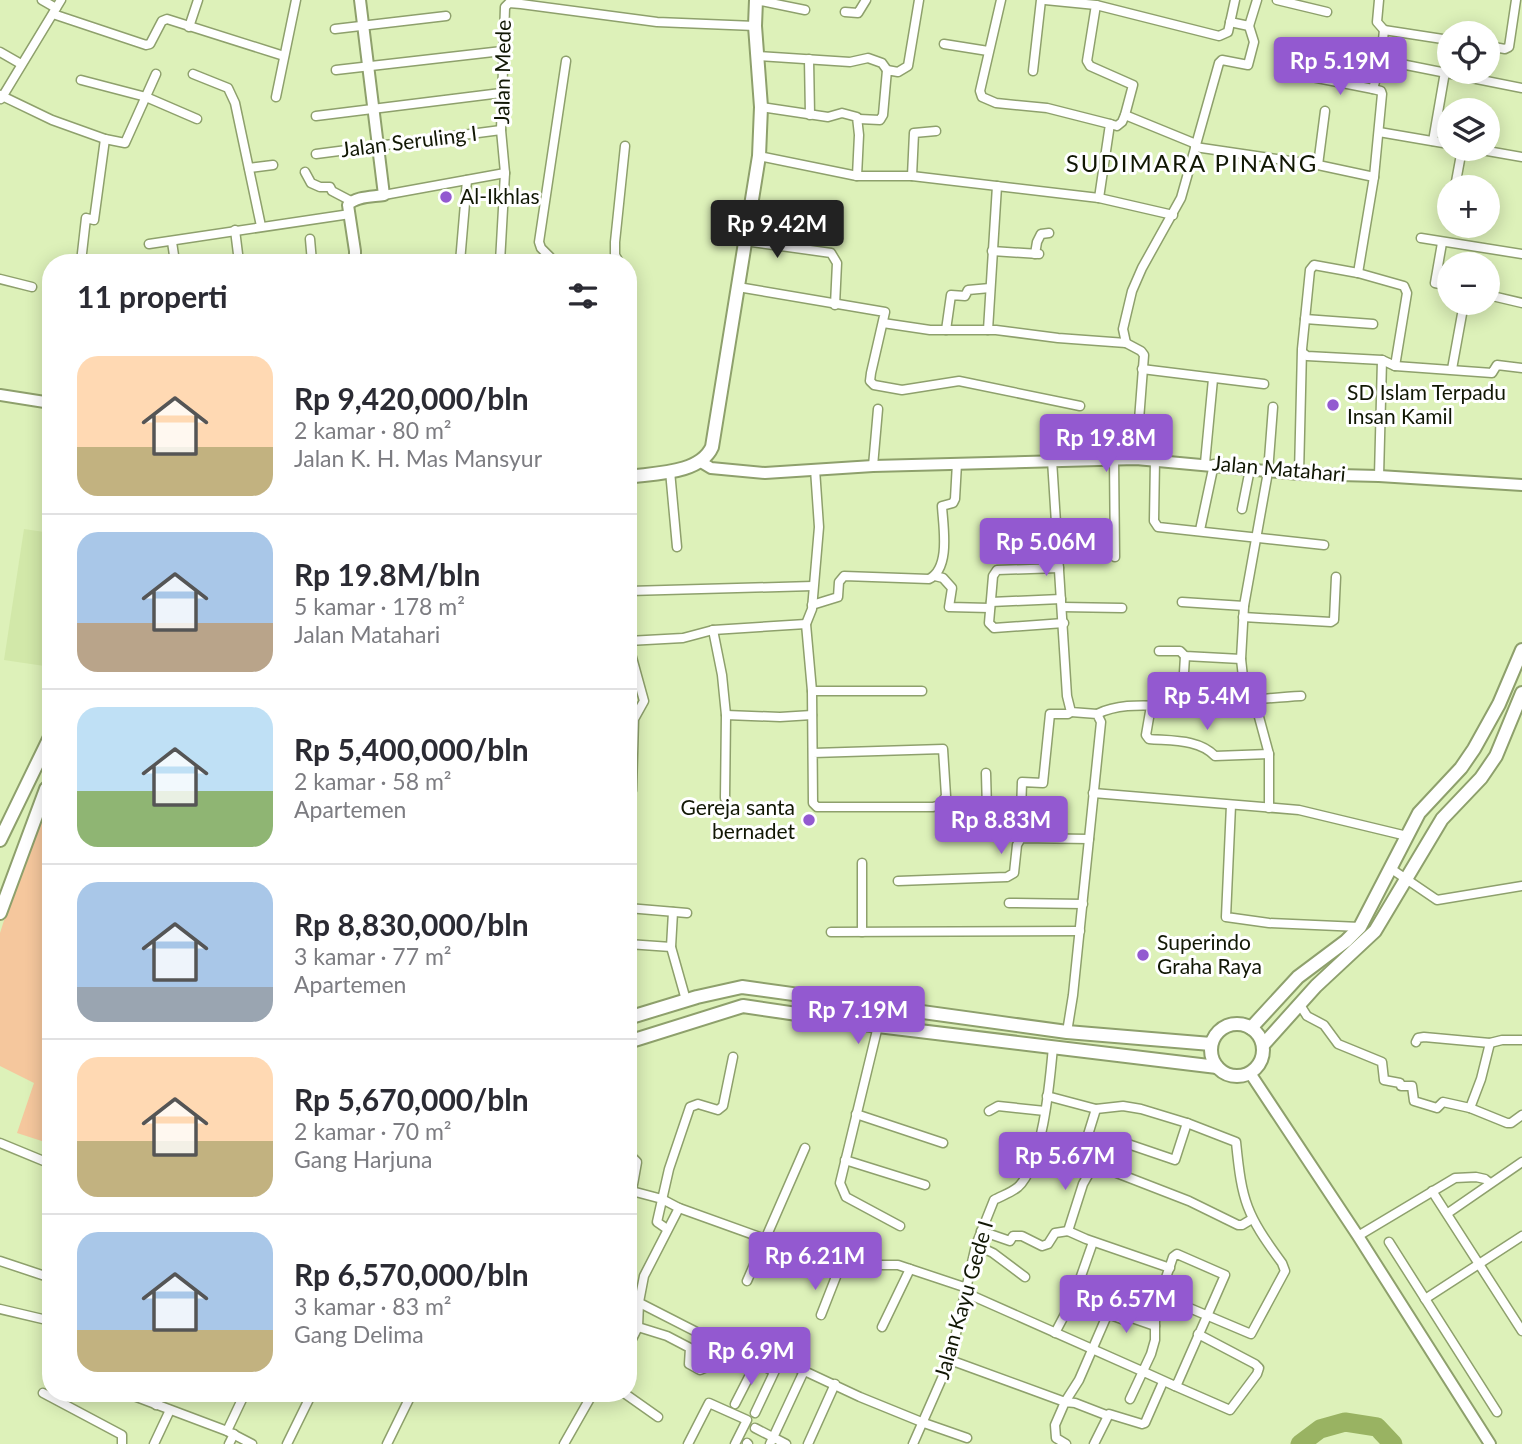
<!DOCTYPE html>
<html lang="id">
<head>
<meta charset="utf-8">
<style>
	:root { --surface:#fff; --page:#f7f7f7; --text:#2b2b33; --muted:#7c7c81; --line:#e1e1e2; --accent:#9359d0 }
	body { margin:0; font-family:Lato,sans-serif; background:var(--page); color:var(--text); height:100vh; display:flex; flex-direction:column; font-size:26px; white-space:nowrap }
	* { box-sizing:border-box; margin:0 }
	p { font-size:23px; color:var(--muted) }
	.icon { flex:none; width:38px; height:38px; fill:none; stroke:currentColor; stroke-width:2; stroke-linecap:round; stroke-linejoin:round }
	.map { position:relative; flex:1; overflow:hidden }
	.drawer { position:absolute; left:42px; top:254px; width:595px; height:1148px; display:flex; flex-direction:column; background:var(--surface); border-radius:28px; box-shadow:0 4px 18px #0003 }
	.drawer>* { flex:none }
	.tools { position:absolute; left:1437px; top:21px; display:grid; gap:14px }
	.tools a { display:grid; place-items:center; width:63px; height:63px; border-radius:50%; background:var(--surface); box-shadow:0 4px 18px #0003; font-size:35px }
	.price { position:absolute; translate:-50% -60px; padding:0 16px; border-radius:7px; background:var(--accent); color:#fff; font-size:23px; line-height:46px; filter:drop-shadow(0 2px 4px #0008) }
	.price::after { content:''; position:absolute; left:50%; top:42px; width:21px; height:16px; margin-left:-10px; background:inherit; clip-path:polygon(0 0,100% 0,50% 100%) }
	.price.active { background:#222; color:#fff }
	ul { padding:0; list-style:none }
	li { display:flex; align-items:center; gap:21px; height:175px; padding:0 35px }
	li+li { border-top:2px solid var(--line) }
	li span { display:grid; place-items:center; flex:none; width:196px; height:140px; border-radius:21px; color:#555 }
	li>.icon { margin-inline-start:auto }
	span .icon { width:84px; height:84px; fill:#fffc; stroke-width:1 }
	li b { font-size:30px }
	h2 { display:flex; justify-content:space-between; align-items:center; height:84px; padding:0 35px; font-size:30px }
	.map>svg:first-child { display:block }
	.built { fill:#d2e8a9 }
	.green { fill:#f5c79d }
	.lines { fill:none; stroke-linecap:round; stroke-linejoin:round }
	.river { stroke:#99b362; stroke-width:19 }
	.minor-casing { stroke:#8ea06c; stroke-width:11 }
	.tertiary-casing { stroke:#8ea06c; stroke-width:14 }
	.secondary-casing { stroke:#8ea06c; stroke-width:16 }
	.minor { stroke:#fff; stroke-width:8 }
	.tertiary { stroke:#fff; stroke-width:10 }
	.secondary { stroke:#fff; stroke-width:12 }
	.poi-dot { fill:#9359d0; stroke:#fff; stroke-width:2.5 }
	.labels { text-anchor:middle; stroke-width:6; stroke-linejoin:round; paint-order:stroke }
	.street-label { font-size:21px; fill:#111704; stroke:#fff }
	.poi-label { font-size:21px; fill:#111704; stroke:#fff; text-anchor:start }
	.quarter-label { font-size:24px; letter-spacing:2px; fill:#111704; stroke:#fff }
</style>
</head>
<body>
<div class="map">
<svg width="1522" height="1444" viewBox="0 0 1522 1444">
	<rect width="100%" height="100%" fill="#ddf1b9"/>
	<polygon class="built" points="24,529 51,533 51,667 4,660"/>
	<polygon class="green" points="51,799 51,1144 17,1133 34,1083 0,1066 0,933 14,889"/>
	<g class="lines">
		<polyline class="river" points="1300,1444 1320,1429 1345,1422 1377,1427 1393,1444"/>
		<g class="minor-casing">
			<g id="minor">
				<polyline points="42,0 56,8"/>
				<polyline points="756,0 805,10"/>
				<polyline points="1001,0 980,91 982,97 996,103 1047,108 1110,124 1099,198"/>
				<polyline points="1045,0 1096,5 1219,36 1228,32 1235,0"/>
				<polyline points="1277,0 1327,12"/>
				<polyline points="1379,0 1377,22 1384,30"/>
				<polyline points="1096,5 1087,61 1090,66 1133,85 1125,115 1122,122 1117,126 1110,124"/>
				<polyline points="845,12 858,13 866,0"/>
				<polyline points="53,14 146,45 150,44 162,21 167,19 284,56"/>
				<polyline points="1230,22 1249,26 1257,0"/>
				<polyline points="189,27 198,0"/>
				<polyline points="335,29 446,16"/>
				<polyline points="944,44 988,51"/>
				<polyline points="1488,46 1505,49 1509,47 1516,0"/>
				<polyline points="0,52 21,64"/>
				<polyline points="759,56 850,62 868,58 882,63 887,70"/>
				<polyline points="809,59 810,115"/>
				<polyline points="1381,60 1522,88"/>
				<polyline points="336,70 502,51"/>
				<polyline points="1033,71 1041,0"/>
				<polyline points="193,74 228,88 235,103 261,226"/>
				<polyline points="1312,77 1373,89 1381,91 1382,94 1374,177 1358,273"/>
				<polyline points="81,80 146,97 197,119"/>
				<polyline points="1373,89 1381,60 1384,30 1449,40"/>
				<polyline points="0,95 52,120 105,139 125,143 156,74"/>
				<polyline points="276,97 296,0"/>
				<polyline points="1,99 61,0"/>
				<polyline points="761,107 828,117 842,113 857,117 859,135 857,176"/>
				<polyline points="1125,115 1196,144"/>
				<polyline points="316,116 501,93"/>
				<polyline points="859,119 880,120 883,115 887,70 898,72 908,66 919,0"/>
				<polyline points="1379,132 1449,144"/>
				<polyline points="1433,141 1449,49"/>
				<polyline points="1195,147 1318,165 1374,177"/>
				<polyline points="1476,149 1522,157"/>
				<polyline points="316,154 501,130"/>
				<polyline points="759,156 857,176 912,176 1099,198 1173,215"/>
				<polyline points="1318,165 1325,111"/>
				<polyline points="249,168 273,165"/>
				<polyline points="305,172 311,183 320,187 330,187 332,191 351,201"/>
				<polyline points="912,176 914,133 936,131"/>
				<polyline points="1455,187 1462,149"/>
				<polyline points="384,195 505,173"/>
				<polyline points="235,230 239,262"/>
				<polyline points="1421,238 1522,254"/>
				<polyline points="310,239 312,262"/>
				<polyline points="745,241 831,253 837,263 835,305"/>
				<polyline points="172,242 175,262"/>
				<polyline points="1442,243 1435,283 1449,286"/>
				<polyline points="149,244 350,214"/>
				<polyline points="992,251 1039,254"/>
				<polyline points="1035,254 1037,242 1041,234 1049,233"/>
				<polyline points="81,262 86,218 94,220 105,139"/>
				<polyline points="460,262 467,180"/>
				<polyline points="500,262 505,173 501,130 505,7 509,3 521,4 657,22 755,26"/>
				<polyline points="550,262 550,257 541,248 539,242 566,61"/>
				<polyline points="619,262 615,255 615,242 625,146"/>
				<polyline points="0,279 32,287"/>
				<polyline points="738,287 885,312 871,373 870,381 874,385 902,390 959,381 1080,406"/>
				<polyline points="1488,295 1522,303"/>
				<polyline points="1305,319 1373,324"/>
				<polyline points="883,323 930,330 996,330 1058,338 1126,343 1141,351 1144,355 1136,459"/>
				<polyline points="946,330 951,295 965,296 968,290 990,288"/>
				<polyline points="988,330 997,186"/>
				<polyline points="1126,343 1123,329 1132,291 1142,268 1181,198 1219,63 1222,60 1248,65 1254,42 1249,26"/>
				<polyline points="1303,353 1307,356 1382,360 1395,366 1492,373 1497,365 1522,368"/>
				<polyline points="1142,369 1264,384"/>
				<polyline points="1452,369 1464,303"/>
				<polyline points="1114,458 1115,557"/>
				<polyline points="1052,460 1067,696 1071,712 1097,714 1101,722 1073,995 1067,1032"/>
				<polyline points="1155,460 1154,521 1158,527 1324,545"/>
				<polyline points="1205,463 1213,379"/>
				<polyline points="873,466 878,409"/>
				<polyline points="670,471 677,547"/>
				<polyline points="1299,474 1302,349 1310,270 1314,265 1358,273 1404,286 1407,293 1395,366"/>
				<polyline points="1379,476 1382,360"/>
				<polyline points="1242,509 1250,469"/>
				<polyline points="1200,530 1214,464"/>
				<polyline points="1059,568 997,570 993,576 989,623 994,628 1064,623"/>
				<polyline points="628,575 628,609"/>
				<polyline points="935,576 943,578 952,588 949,607 990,608"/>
				<polyline points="629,591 813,586"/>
				<polyline points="991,602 1061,599"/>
				<polyline points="1182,602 1244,606"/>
				<path d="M812,605l26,-8 1,-15 5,-6 85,3c22,-11 14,-53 13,-73l11,-3 2,-4 2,-36"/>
				<polyline points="1062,607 1122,608"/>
				<polyline points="1243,617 1331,622 1334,620 1336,577"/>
				<polyline points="713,630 722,675 726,715"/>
				<polyline points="628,641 683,638 713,630 806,624"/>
				<polyline points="628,643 644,701 634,719 632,790 628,805"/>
				<polyline points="1159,651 1180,651 1185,656 1241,659"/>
				<polyline points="812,691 922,691"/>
				<path d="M1151,706l-5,29 3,4c23,2 50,0 66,17l54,-2"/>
				<polyline points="1182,706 1185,656"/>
				<path d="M1097,714c27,-13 56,-7 85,-8 40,-2 79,-8 119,-10"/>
				<polyline points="813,753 943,749 946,796 940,805 933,807 817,807 813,803 812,691 806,624 812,609 819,527 815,469"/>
				<polyline points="986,773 987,810 1021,812 1021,838"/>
				<polyline points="1093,793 1299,810 1407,836"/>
				<polyline points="725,798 726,715 780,717 812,715"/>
				<polyline points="1231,805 1226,917 1269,923 1360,927"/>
				<polyline points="1269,808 1269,754 1259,717 1253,699 1244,686 1241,659 1244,606 1268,472 1273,407"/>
				<polyline points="1021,812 1022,782 1043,783 1050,714 1068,714 1071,712"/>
				<polyline points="1390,868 1437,900 1522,886"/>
				<polyline points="898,881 1007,877 1014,873 1017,845 1021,838 1089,839"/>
				<polyline points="1009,903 1083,904"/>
				<polyline points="628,908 687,913"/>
				<polyline points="673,912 671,947 686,1000"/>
				<polyline points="831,932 1080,931"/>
				<polyline points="862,932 862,863"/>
				<polyline points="628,944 671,947"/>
				<polyline points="1300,1005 1307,1016 1324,1025 1338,1044 1382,1062 1384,1080 1400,1083 1401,1086 1412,1086 1414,1101 1437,1108 1443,1102 1470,1108 1507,1123 1511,1123 1522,1115"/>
				<polyline points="878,1026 840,1183 846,1197 900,1226"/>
				<polyline points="1416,1042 1418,1038 1424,1037 1490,1043 1502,1040 1522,1040"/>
				<path d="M1047,1096l49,13 27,-3 18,3 46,14 49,19c6,60 10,72 46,121l3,8 -34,63 -90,-38"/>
				<polyline points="1470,1108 1481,1079 1490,1043"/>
				<polyline points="989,1111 998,1106 1045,1111"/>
				<polyline points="856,1114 943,1143"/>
				<polyline points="1087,1138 1096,1109"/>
				<polyline points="1039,1142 1092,1168 1109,1170 1189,1201 1238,1225 1242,1225 1252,1219"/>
				<polyline points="0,1143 51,1164"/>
				<polyline points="1125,1143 1175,1160 1187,1123"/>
				<polyline points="628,1153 637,1162 632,1190"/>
				<polyline points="845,1160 925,1185"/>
				<polyline points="628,1190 662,1199 679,1208 793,1249 839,1269 871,1265 898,1265 967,1288"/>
				<polyline points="1432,1191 1522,1331"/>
				<polyline points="1448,1213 1522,1162"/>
				<polyline points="667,1229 657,1222 669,1169 690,1107 698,1104 718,1110 723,1106 733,1057"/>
				<polyline points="981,1231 1010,1241 1013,1236 1022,1236 1042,1246 1048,1244 1055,1233 1068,1231"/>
				<polyline points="1068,1231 1086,1239 1170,1268"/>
				<polyline points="1068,1231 1083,1184 1092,1168"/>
				<polyline points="1358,1236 1455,1178 1476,1177 1485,1179 1490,1183"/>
				<polyline points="1389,1242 1497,1412"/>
				<polyline points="976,1245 993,1253 1025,1277"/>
				<polyline points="0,1261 51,1278"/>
				<polyline points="747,1281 805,1148"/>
				<polyline points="966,1293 1144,1372 1175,1386 1178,1382 1225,1275 1177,1254 1173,1257 1155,1310 1155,1340 1151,1354 1130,1399"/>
				<polyline points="628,1297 773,1371"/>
				<polyline points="1425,1299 1522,1236"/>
				<polyline points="0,1309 51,1321"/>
				<polyline points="1108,1314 1127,1321 1129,1317 1155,1326"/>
				<polyline points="821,1315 839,1269"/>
				<polyline points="638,1327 667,1336 690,1348 689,1364 700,1370 712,1365 724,1346"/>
				<polyline points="882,1327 910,1269"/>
				<polyline points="1055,1333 1073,1299 1093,1242"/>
				<polyline points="628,1347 638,1327 639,1302 644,1276 679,1208"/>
				<polyline points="950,1360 1065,1402 1079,1380 1115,1297"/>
				<polyline points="1175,1386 1230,1410 1257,1374 1259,1368 1255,1364 1198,1334"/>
				<polyline points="43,1393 122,1435 122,1444"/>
				<polyline points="126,1393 227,1431 252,1444"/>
				<polyline points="624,1393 658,1417"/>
				<polyline points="735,1404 756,1363"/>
				<polyline points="156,1405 162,1393"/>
				<polyline points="755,1413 779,1362 783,1361 860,1397 924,1423 967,1438"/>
				<polyline points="755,1428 786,1444"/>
				<polyline points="227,1431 245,1393"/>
				<polyline points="747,1443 748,1444"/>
				<polyline points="154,1444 170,1410"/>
				<polyline points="229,1444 234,1434"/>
				<polyline points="287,1444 312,1393"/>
				<polyline points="387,1444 412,1393"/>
				<polyline points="564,1444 593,1393"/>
				<polyline points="688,1444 709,1403 747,1420 735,1444"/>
				<polyline points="770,1444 804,1371"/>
				<polyline points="808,1444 835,1384"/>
				<path d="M913,1444l37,-84 26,-115 18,-45c7,-4 17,-7 24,-13 25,-23 32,-107 35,-140"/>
				<polyline points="1066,1444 1056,1438 1055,1425 1065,1402 1075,1403 1106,1415"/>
				<polyline points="1094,1444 1109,1414 1142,1424 1145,1423 1163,1382"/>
			</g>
		</g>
		<g class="tertiary-casing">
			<g id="tertiary">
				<path d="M355,262v-11l-7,-46c8,-9 25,-8 36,-10l-24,-195"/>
				<polyline points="0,395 51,403"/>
				<polyline points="701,462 711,468 765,473 873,466 1136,459 1299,474 1379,476 1522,485"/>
				<polyline points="1250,1073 1358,1236 1490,1444"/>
			</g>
		</g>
		<g class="secondary-casing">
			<g id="secondary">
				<path d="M628,477c26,-4 72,-3 84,-30l47,-291 2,-49 -6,-81 1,-26"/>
				<polyline points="0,840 51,735"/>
				<polyline points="0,913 46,789 51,784"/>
				<polyline points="628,1018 697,997 742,987 1067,1032 1211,1044"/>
				<circle cx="1237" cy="1050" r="26"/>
				<polyline points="1251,1028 1298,977 1346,941 1360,927 1419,813 1461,768 1474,749 1499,704 1522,650"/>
				<polyline points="628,1042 743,1006 878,1026 1217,1067"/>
				<polyline points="1263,1045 1316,986 1375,931 1442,819 1481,778 1496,756 1522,693"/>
			</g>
		</g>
		<use href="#minor" class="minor"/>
		<use href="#tertiary" class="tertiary"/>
		<use href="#secondary" class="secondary"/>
	</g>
	<g class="poi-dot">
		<circle cx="446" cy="197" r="7"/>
		<circle cx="1333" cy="405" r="7"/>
		<circle cx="809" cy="820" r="7"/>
		<circle cx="1143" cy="955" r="7"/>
	</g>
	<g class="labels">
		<g class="street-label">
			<text transform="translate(503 72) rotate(-89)" y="7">Jalan Mede</text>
			<text transform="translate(409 142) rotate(-7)" y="7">Jalan Seruling I</text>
			<text transform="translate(1279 469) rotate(5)" y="7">Jalan Matahari</text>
			<text transform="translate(964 1300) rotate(-74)" y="7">Jalan Kayu Gede I</text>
		</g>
		<g class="poi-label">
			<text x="460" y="204">Al-Ikhlas</text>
			<text x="1347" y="400">SD Islam Terpadu<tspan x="1347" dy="24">Insan Kamil</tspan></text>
			<text x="795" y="815" text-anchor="end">Gereja santa<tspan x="795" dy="24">bernadet</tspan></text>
			<text x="1157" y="950">Superindo<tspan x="1157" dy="24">Graha Raya</tspan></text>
		</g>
		<g class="quarter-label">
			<text x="1192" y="172">SUDIMARA PINANG</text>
		</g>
	</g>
</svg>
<div class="tools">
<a><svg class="icon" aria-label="locate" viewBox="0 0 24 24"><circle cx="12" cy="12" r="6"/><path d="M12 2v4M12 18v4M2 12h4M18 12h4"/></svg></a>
<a><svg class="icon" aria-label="layers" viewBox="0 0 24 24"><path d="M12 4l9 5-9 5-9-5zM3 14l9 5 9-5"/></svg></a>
<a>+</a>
<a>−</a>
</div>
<b class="price" style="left:1340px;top:97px">Rp 5.19M</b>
<b class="price active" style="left:777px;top:260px">Rp 9.42M</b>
<b class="price" style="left:1106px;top:474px">Rp 19.8M</b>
<b class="price" style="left:1046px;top:578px">Rp 5.06M</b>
<b class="price" style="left:1207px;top:732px">Rp 5.4M</b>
<b class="price" style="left:1001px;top:856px">Rp 8.83M</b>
<b class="price" style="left:858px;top:1046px">Rp 7.19M</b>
<b class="price" style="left:1065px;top:1192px">Rp 5.67M</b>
<b class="price" style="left:815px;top:1292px">Rp 6.21M</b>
<b class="price" style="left:1126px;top:1335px">Rp 6.57M</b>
<b class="price" style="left:751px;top:1387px">Rp 6.9M</b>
<section class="drawer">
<h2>11 properti<svg class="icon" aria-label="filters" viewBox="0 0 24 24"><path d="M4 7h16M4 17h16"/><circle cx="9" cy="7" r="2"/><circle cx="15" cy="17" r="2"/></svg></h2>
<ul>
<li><span style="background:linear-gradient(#ffd9b3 65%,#c2b280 0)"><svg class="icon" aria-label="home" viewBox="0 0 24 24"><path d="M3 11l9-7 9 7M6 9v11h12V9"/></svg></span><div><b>Rp 9,420,000/bln</b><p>2 kamar · 80 m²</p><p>Jalan K. H. Mas Mansyur</p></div></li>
<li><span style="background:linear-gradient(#a9c7e8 65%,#b9a48a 0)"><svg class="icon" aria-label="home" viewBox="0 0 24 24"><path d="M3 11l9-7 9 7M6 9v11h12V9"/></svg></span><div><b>Rp 19.8M/bln</b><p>5 kamar · 178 m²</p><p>Jalan Matahari</p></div></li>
<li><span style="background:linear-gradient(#bfe0f5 60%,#8fb573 0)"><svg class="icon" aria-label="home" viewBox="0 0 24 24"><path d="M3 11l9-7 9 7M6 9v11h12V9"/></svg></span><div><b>Rp 5,400,000/bln</b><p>2 kamar · 58 m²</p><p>Apartemen</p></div></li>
<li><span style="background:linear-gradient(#a9c7e8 75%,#9aa5b1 0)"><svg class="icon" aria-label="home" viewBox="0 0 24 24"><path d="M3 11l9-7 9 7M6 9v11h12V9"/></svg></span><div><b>Rp 8,830,000/bln</b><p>3 kamar · 77 m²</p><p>Apartemen</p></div></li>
<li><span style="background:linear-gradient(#ffd9b3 60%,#c2b280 0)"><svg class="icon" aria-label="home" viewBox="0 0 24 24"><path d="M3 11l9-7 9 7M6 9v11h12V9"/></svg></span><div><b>Rp 5,670,000/bln</b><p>2 kamar · 70 m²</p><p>Gang Harjuna</p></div></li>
<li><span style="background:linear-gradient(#a9c7e8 70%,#c2b280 0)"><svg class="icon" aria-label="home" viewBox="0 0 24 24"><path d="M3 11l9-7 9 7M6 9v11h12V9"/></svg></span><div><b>Rp 6,570,000/bln</b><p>3 kamar · 83 m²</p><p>Gang Delima</p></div></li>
</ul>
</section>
</div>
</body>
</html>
